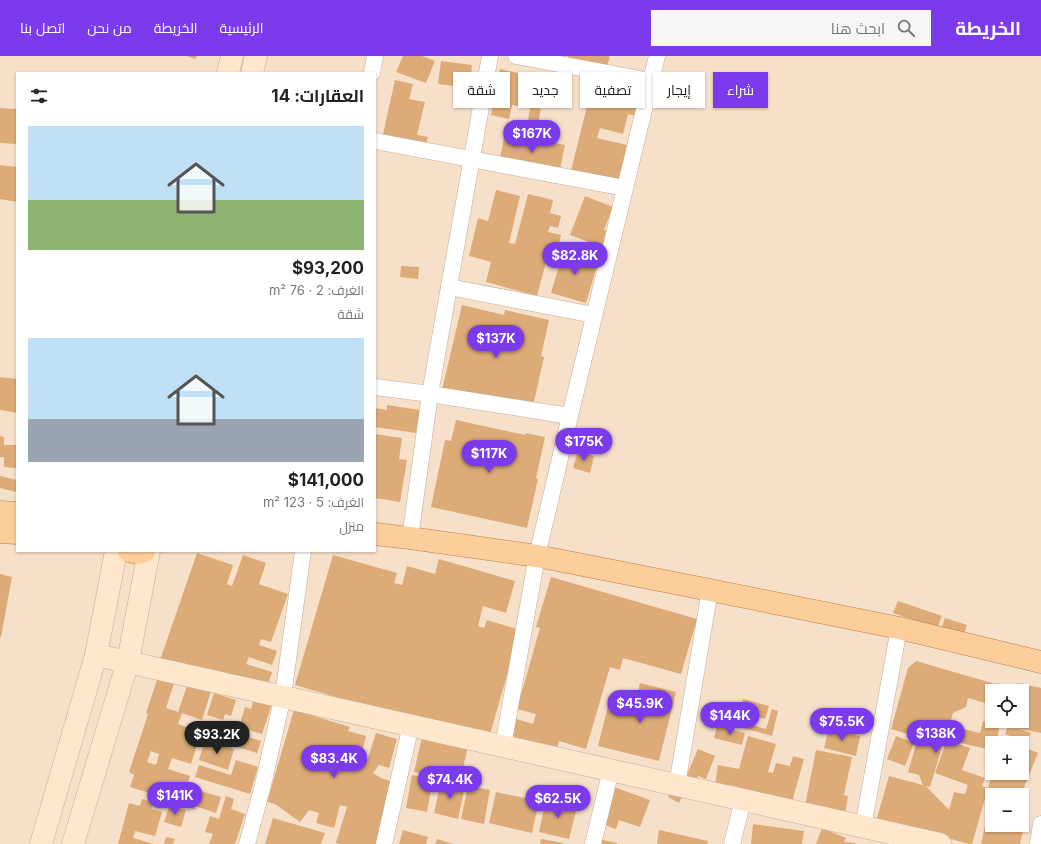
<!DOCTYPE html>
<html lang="ar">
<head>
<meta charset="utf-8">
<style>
	:root { --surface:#fff; --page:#f6f6f6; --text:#222; --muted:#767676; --accent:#7c3aed }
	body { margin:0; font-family:Inter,Cairo,sans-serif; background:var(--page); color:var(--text); direction:rtl; height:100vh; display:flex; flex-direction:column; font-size:15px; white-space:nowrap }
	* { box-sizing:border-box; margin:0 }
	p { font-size:13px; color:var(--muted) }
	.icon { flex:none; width:22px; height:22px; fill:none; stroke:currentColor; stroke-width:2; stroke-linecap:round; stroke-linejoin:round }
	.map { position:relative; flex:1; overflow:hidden; direction:ltr }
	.drawer { position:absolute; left:16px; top:16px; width:360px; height:480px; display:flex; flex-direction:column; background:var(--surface); border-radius:0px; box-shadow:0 1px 3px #0004; direction:rtl }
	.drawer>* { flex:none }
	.hud { position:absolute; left:388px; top:16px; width:380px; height:36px; direction:rtl; display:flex; gap:8px }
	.buttons { position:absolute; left:985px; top:628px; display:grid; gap:8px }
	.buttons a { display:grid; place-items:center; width:44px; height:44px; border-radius:0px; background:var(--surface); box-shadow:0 1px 3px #0004; font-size:20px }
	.price { position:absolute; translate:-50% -34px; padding:0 9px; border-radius:14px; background:var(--accent); color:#fff; font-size:13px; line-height:26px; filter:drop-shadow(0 1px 2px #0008) }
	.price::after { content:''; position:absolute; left:50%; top:24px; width:12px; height:9px; margin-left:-6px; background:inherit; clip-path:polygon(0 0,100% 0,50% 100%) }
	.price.current { background:#222; color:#fff }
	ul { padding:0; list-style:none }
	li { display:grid; align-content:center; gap:8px; height:212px; padding:0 12px }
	li span { display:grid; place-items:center; height:124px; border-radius:0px; color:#555 }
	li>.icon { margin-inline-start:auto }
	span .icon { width:72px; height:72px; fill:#fffc; stroke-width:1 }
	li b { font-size:17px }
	h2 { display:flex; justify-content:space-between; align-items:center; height:48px; padding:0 12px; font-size:17px }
	.chip { padding:0 14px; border-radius:0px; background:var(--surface); box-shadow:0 1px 3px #0004; font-size:14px; line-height:36px }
	.chip.current { background:var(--accent); color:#fff }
	header { display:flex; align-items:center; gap:24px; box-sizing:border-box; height:56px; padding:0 20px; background:var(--accent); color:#fff }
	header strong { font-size:19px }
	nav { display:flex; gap:22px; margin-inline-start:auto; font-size:14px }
	.search { width:280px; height:36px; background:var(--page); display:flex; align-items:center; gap:10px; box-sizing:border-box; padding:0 14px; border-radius:0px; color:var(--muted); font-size:15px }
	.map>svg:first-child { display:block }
	.building { fill:#ddab77; fill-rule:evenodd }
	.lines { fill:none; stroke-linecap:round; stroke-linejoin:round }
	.street-casing { stroke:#c1ac97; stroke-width:17 }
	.secondary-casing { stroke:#c1ac97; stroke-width:23 }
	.primary-casing { stroke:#b47f44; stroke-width:23 }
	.street { stroke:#fff; stroke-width:16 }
	.secondary { stroke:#fee7cd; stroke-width:22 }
	.primary { stroke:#fdce9b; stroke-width:22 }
</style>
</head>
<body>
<header>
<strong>الخريطة</strong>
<div class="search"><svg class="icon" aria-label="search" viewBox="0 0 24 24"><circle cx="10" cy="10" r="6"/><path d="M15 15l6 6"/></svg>ابحث هنا</div>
<nav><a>الرئيسية</a><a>الخريطة</a><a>من نحن</a><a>اتصل بنا</a></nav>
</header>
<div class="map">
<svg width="1041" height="788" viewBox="0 0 1041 788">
	<rect width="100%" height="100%" fill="#f6e0ca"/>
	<g class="building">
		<polygon points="187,0 197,0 195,3"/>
		<polygon points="403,0 422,0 435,5 426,27 396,16"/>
		<polygon points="568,0 608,0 610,1 604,19 566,5"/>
		<polygon points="441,5 472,9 470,32 438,28"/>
		<polygon points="500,13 541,22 535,50 541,51 538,68 528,65 530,52 512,49 509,63 491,59"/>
		<polygon points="395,24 413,28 409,43 425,46 417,79 428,81 425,92 382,83"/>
		<polygon points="593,26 624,34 625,30 646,35 640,61 628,58 623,78 600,72 597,82 627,89 617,130 570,119"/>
		<polygon points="0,52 17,53 17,88 0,87"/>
		<polygon points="505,77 565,89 559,118 499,106"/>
		<polygon points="0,109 17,111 17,146 0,143"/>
		<polygon points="496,134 520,140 509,187 515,188 528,138 553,144 550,157 561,160 558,172 550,170 548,176 561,179 558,193 550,191 537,240 486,226 491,206 469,200 478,162 488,165"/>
		<polygon points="585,140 613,151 604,174 614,178 608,193 570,179"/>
		<polygon points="564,193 599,203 586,247 551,237"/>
		<polygon points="401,210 419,211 418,223 400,221"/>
		<polygon points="462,249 504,259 505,254 549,264 541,300 544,301 531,359 441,338"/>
		<polygon points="0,321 17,323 17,357 0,354"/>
		<polygon points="387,349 420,354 416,377 375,371 375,352 387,354"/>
		<polygon points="456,364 525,379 526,377 545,381 536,422 538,423 527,472 431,451 445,384 451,385"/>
		<polygon points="375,378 402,382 399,403 407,404 400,446 375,442"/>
		<polygon points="0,380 4,381 4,389 17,389 16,412 4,411 4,401 0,401"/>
		<polygon points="578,395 594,400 590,417 573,412"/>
		<polygon points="0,420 17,424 16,436 0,432"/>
		<polygon points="197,497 233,509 227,528 232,530 243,499 266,507 259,528 288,538 271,586 261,583 259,589 277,595 272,609 249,601 246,608 272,616 267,631 159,607"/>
		<polygon points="333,499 397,517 394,527 402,529 407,510 435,518 439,503 515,525 506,557 483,550 478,570 484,572 487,564 520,574 488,685 295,629"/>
		<polygon points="0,518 12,521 1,581 0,581"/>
		<polygon points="551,521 697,563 681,618 623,602 620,614 610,611 586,693 559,685 556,696 507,682 513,662 533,668 536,658 517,653 540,572 536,571"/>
		<polygon points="898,545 942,560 937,572 893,557"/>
		<polygon points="945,562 967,569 964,578 942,571"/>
		<polygon points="916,605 1009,632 1008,635 992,635 992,646 988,648 968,642 966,651 953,657 950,667 961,680 953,683 933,678 943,688 930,731 926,730 949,754 954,736 965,738 968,729 935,717 947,684 970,692 962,714 985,722 982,730 988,732 972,788 969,788 877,762 889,720 923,729 919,719 908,716 918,681 891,673 908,612"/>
		<path d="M159,618l16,6 -9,28 12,4 11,-32 23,8 -10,32 -20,-7 -4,11 23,8 -10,32 -19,-6 -4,11 22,7 -7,23 -17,-5 -1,4 -35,-11 4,-12 -5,-3 19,-58 -2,-1zM151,695l8,3 -3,11 -9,-3z"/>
		<polygon points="640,627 676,636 659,705 598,690 608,650 633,656"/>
		<polygon points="1017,627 1041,632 1041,677 1017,672 1031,677 1027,686 1005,678 1008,670 1009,665 1022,665 1022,635 1015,635"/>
		<polygon points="214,637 236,644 231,660 225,658 223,664 207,659"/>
		<polygon points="255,639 273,645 262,678 239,671 245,651 251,653"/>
		<polygon points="743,643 769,650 765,663 752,659 749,668 766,673 772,653 778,655 772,680 736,670"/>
		<polygon points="294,654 350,671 348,675 366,680 362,695 345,690 339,697 367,705 376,677 397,683 389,712 379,709 373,717 381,722 397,727 379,788 340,788 336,787 347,751 340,749 334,772 316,767 319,757 309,754 300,766 275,748 267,746"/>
		<polygon points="983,665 1000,668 996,687 992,687 992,694 960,687 963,673 980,677"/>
		<polygon points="717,670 745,677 742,689 714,682"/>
		<polygon points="829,673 860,680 856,700 824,692"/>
		<polygon points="236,677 261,685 257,697 232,689"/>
		<polygon points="423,677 469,686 460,725 414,716"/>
		<polygon points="748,680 776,688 768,716 773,717 776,707 790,710 793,700 804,703 792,746 735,730 715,728 718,709 739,713"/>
		<polygon points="896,680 914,687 905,710 887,703"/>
		<polygon points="205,684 234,693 228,714 199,704"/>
		<polygon points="1022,690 1038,697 1021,739 1008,739 988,731 993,717 1022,717"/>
		<polygon points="698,693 715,700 706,723 698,720 695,728 689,725 679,747 668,741 679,718 686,721"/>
		<polygon points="816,694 852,701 844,739 848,740 845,758 805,750"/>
		<polygon points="236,704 258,711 250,738 195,721 199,709 231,719"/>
		<polygon points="412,719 433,723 427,756 406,752"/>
		<polygon points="441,725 465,730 458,763 434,757"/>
		<polygon points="468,730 490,734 484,768 461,763"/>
		<polygon points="614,731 650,744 640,771 619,764 616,773 602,768"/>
		<polygon points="201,735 221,741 216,757 195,750 195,753 187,751 190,742 197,745"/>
		<polygon points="496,736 539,745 532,777 489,767"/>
		<polygon points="226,740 234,743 231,753 245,758 235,788 209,788 213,778 205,776 210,760 219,763"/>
		<polygon points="142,743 153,746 151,753 162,756 155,780 135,775 133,782 154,788 118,788 129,747 140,750"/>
		<polygon points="546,743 577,751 569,783 539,776"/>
		<polygon points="991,744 992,769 1022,769 1022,749 1029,750 1020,788 981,788"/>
		<polygon points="169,750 186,754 181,771 164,766"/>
		<polygon points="273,762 325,777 321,788 265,788"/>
		<polygon points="753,768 804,775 802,788 751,788"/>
		<polygon points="822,772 846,782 844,786 856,787 855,788 816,788"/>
		<polygon points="403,774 428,781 426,788 399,788"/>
		<polygon points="659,774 708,785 707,788 657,788"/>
		<polygon points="166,781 175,783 173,788 164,788"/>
		<polygon points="437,783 453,788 435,788"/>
		<polygon points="541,783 563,787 563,788 540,788"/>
		<polygon points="599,783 617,787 617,788 598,788"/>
	</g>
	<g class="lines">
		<g class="street-casing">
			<g id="street">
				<polyline points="516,0 651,25"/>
				<polyline points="372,17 375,0"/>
				<polyline points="375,85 625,132"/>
				<polyline points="449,231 594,259"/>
				<polyline points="375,331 430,338 570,360"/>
				<polyline points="410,482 430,338 490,0"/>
				<polyline points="503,690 537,500 570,360 657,0"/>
				<polyline points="677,729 710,534"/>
				<polyline points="863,771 899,572"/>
				<polyline points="247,788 262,733 283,640 303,495"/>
				<polyline points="384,788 411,669"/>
				<polyline points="593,788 611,714"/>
				<polyline points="732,788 743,744"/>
				<polyline points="1038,788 1041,768"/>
			</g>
		</g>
		<g class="secondary-casing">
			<g id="secondary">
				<polyline points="228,17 232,0"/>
				<polyline points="252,17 256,0"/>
				<polyline points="96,599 940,788"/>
				<polyline points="41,788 96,599 116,495"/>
				<polyline points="73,788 128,605 149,495"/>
			</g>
		</g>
		<g class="primary-casing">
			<g id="primary">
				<polyline points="0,456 17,457"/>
				<polyline points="0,476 17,477"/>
				<polyline points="375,478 410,482 537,500 710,534 899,572 1041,606"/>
				<polyline points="129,495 138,497 144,495"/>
			</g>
		</g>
		<use href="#street" class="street"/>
		<use href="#secondary" class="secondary"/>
		<use href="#primary" class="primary"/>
	</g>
</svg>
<div class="buttons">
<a><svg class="icon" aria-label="locate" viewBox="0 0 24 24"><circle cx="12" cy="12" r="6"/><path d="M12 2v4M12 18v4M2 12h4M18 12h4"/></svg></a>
<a>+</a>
<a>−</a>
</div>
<b class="price" style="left:532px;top:98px">$167K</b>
<b class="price" style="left:575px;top:220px">$82.8K</b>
<b class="price" style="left:496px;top:303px">$137K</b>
<b class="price" style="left:584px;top:406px">$175K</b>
<b class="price" style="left:489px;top:418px">$117K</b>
<b class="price" style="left:640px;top:668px">$45.9K</b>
<b class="price" style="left:730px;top:680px">$144K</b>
<b class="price" style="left:842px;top:686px">$75.5K</b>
<b class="price" style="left:936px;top:698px">$138K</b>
<b class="price current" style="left:217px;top:699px">$93.2K</b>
<b class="price" style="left:334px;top:723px">$83.4K</b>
<b class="price" style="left:450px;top:744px">$74.4K</b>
<b class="price" style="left:175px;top:760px">$141K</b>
<b class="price" style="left:558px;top:763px">$62.5K</b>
<div class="hud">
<a class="chip current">شراء</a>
<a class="chip">إيجار</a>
<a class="chip">تصفية</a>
<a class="chip">جديد</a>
<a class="chip">شقة</a>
</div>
<section class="drawer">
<h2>العقارات: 14<svg class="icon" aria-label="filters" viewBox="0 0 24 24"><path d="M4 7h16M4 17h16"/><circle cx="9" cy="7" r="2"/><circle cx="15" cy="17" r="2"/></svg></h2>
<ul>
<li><span style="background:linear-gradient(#bfe0f5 60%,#8fb573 0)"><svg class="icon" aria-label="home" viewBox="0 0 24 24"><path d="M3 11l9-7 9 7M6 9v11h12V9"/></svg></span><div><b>$93,200</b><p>الغرف: 2 · 76 m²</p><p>شقة</p></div></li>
<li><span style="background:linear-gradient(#bfe0f5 65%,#9aa5b1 0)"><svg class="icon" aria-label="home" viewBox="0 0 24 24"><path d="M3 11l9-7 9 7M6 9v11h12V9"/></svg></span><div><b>$141,000</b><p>الغرف: 5 · 123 m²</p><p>منزل</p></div></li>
</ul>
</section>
</div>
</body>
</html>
